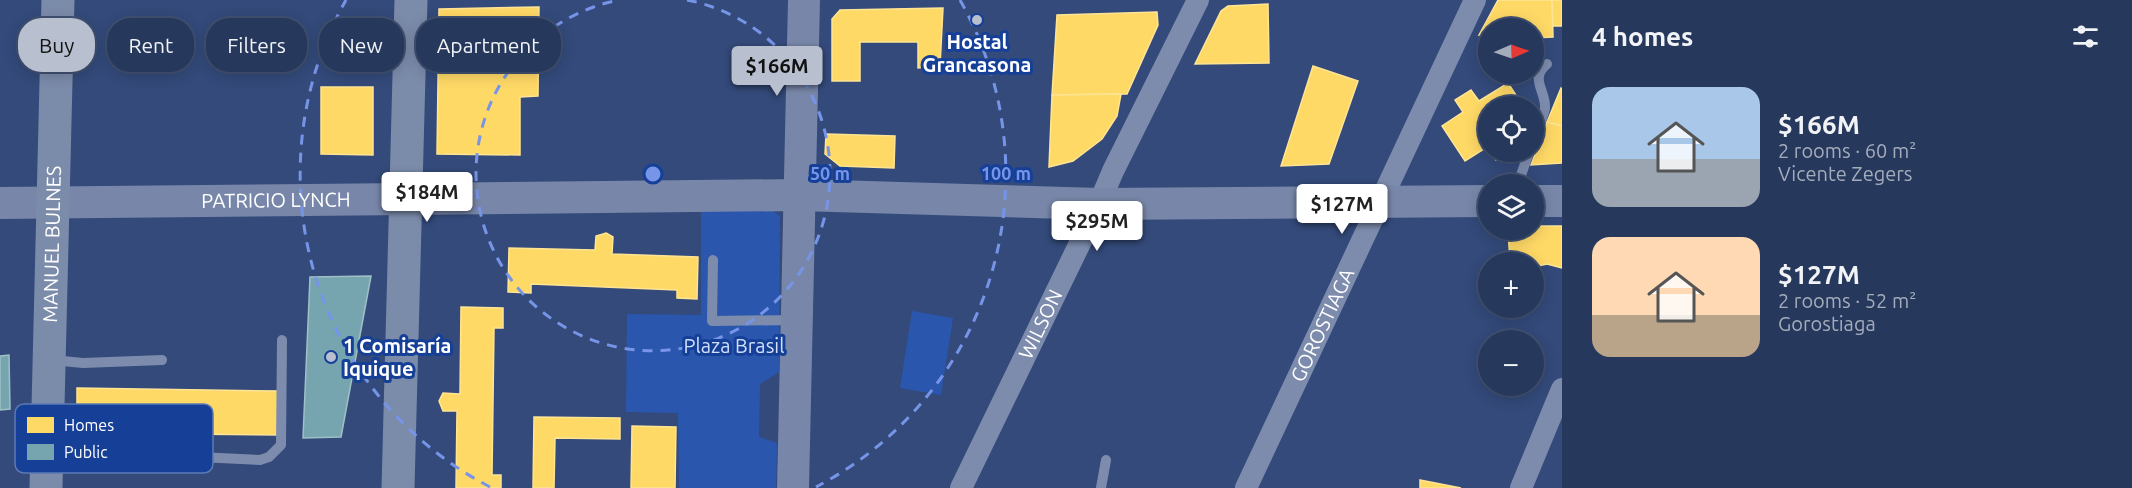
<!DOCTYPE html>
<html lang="en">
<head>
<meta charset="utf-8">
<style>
	:root { --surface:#26385c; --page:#2e3f62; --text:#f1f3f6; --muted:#a4acbb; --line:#425272; --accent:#b8c0d0 }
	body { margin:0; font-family:Ubuntu,sans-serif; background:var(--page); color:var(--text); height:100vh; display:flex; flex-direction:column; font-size:22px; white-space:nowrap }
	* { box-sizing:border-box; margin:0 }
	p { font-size:20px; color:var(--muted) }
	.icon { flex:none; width:33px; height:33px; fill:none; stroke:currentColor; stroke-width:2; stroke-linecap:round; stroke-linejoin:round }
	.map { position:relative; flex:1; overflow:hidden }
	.panel { display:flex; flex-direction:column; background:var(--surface); width:570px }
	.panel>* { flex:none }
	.guide { position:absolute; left:18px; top:18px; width:570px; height:54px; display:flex; gap:12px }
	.needle { width:39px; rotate:88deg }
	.tools { position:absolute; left:1478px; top:18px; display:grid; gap:12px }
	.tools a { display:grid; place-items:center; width:66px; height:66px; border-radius:50%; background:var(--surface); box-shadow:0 3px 15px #0003,0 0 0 2px var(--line); font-size:30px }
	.price { position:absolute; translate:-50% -51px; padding:0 14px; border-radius:6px; background:#fff; color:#222; font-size:20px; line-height:39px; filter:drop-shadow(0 2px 3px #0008) }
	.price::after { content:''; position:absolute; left:50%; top:36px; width:18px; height:14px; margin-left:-9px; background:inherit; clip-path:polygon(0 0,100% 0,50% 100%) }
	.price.selected { background:var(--accent); color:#111 }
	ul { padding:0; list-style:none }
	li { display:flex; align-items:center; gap:18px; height:150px; padding:0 30px }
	li span { display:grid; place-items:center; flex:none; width:168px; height:120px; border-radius:18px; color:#555 }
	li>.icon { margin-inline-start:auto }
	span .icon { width:72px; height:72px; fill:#fffc; stroke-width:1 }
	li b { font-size:26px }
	h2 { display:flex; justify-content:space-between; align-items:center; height:72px; padding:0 30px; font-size:26px }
	.pill { padding:0 21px; border-radius:24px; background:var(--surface); box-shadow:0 3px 15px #0003,0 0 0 2px var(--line); font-size:21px; line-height:54px }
	.pill.selected { background:var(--accent); color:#111 }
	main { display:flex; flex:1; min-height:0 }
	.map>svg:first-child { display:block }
	.green { fill:#2a57ad }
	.homes { fill:#ffd966; stroke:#ffe494; stroke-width:1.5 }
	.public { fill:#76a5af; stroke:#9fc0c7; stroke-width:1.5 }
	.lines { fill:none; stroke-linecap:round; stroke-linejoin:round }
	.lane { stroke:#7d8cad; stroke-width:10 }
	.street { stroke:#7d8cad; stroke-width:22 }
	.secondary { stroke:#7887a9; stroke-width:32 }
	.primary { stroke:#7b8baa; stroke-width:33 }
	.ring { fill:none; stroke:#7795e8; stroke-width:3; stroke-dasharray:10 8 }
	.poi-dot { fill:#b8c0d0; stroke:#164097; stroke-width:2 }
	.labels { text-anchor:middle; stroke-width:6; stroke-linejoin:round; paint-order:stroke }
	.poi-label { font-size:20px; font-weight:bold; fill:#fff; stroke:#164097 }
	.street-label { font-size:20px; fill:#fff; stroke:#164097 }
	.park-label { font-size:20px; fill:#cfdffc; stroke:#164097 }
	.key { fill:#164097; stroke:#5c79b6; stroke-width:1.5 }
	.key-label { font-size:16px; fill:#fff }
	.centre { fill:#7795e8; stroke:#164097; stroke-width:3 }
	.ring-label { font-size:18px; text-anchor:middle; font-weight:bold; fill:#7795e8; stroke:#164097; stroke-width:6; stroke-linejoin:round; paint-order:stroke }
</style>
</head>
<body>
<main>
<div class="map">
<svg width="1562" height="488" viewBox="0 0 1562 488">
	<rect width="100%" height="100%" fill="#334a7a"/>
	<g class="green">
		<polygon points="701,206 767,207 780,216 779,372 760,384 759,437 777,443 776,488 679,488 678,413 626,412 627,314 701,315"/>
		<polygon points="912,311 953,318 941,395 900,388"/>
	</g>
	<g class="homes">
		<polygon points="1498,0 1552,0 1553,37 1533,38 1533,28 1488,28 1488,34 1479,35"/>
		<polygon points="1552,0 1562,0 1562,26 1553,26"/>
		<polygon points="1268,4 1269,63 1195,64 1221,11 1228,6"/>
		<polygon points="539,7 538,96 520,97 520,155 437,154 439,9"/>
		<polygon points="943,8 940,66 918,68 918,42 860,42 860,81 832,81 832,19 840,10"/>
		<polygon points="1157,12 1158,25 1127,94 1052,95 1057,15"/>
		<polygon points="1313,66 1358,81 1329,164 1281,166"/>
		<polygon points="1508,83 1523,106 1488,106 1488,148 1487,147 1465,161 1442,126 1463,112 1455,100 1471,90 1479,101"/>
		<polygon points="321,87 373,87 373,155 321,154"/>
		<polygon points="1561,88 1562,89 1562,126 1547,122"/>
		<polygon points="1121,94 1117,116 1102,139 1073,161 1049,167 1052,95"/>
		<polygon points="1547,122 1562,126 1562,163 1531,165"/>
		<polygon points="826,134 895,136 894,168 840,166 825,154"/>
		<polygon points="1490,152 1509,152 1496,160"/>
		<polygon points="1533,226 1562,226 1562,268 1547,264 1533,267 1533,262 1510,262 1508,230 1533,230"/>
		<polygon points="606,233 613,237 612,254 698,257 697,299 677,298 677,290 531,284 531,293 508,292 509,248 595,250 596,236"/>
		<polygon points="461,307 503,308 503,328 494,328 492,475 501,475 501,488 456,488 457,411 443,411 439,401 443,393 460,394"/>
		<polygon points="77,388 278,391 278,435 77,433"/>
		<polygon points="534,417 620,418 620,439 555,438 554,488 533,488"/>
		<polygon points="632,426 676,427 675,488 631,488"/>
		<polygon points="1420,480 1461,488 1420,488"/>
	</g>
	<g class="public">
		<polygon points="371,276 341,437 303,438 310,277"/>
		<polygon points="9,355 10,409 0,410 0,356"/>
	</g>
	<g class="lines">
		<g class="lane">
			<path d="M1533,140c4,-10 10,-21 12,-32 1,-18 -16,-29 2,-44"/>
			<polyline points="1518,184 1529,152"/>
			<polyline points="713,260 712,321 793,320"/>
			<polyline points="52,360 83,363 162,360"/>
			<polyline points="50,446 96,452 260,460 269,457 281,445 282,340"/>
			<polyline points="1101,488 1106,460"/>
		</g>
		<g class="street">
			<path id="s1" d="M961,488l138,-284 14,-33 85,-171"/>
			<path id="s2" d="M1246,488l229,-488"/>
			<polyline points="1521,488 1562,389"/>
		</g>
		<g class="secondary">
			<polyline points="1533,201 1562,201"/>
			<path id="s3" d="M0,203l800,-8 299,9 389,-3"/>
			<polyline points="793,488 804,0"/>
		</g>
		<g class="primary">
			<path id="s4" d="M46,488l12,-488"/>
			<polyline points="398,488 411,0"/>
		</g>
	</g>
	<g class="ring">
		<path d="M687 0A177 177 0 1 1 619 0"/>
		<path d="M490 487A353 353 0 0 1 346 0M960 0A353 353 0 0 1 816 487"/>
	</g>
	<g class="poi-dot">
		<circle cx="977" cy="20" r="6"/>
		<circle cx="331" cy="357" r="6"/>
	</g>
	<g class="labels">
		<g class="poi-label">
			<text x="977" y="49">Hostal<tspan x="977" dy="23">Grancasona</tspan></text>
			<text x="343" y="353" text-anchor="start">1 Comisaría<tspan x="343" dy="23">Iquique</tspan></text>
		</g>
		<g class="street-label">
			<text dy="7" stroke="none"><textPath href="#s3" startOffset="276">PATRICIO LYNCH</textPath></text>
			<text dy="7" stroke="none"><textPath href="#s4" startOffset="244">MANUEL BULNES</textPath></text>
			<text dy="7" stroke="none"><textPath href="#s1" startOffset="182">WILSON</textPath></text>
			<text dy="7" stroke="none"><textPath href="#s2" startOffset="180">GOROSTIAGA</textPath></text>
		</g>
		<g class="park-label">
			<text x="734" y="353">Plaza Brasil</text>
		</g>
	</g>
	<rect x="15" y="404" width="198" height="69" rx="9" class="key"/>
	<rect x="27" y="417" width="27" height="16" fill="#ffd966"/>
	<rect x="27" y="444" width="27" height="16" fill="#76a5af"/>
	<g class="key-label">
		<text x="64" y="431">Homes</text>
		<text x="64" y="458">Public</text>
	</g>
	<circle cx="653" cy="174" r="9" class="centre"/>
	<g class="ring-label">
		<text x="830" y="180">50 m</text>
		<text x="1006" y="180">100 m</text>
	</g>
</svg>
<div class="tools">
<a><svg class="needle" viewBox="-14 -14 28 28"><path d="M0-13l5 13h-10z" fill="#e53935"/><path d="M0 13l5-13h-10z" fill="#a4acbb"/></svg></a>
<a><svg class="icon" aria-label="locate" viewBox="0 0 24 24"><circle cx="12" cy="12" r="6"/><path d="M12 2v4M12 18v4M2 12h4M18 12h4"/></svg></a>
<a><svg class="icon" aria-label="layers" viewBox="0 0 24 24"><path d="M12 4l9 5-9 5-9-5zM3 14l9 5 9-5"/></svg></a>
<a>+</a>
<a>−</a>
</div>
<b class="price selected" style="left:777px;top:97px">$166M</b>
<b class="price" style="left:427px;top:223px">$184M</b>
<b class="price" style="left:1342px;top:235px">$127M</b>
<b class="price" style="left:1097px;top:252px">$295M</b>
<div class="guide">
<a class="pill selected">Buy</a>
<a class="pill">Rent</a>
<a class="pill">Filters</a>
<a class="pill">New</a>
<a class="pill">Apartment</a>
</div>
</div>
<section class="panel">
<h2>4 homes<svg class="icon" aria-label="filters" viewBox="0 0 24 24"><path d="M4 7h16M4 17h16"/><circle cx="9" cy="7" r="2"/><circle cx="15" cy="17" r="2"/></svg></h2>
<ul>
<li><span style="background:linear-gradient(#a9c7e8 60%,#9aa5b1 0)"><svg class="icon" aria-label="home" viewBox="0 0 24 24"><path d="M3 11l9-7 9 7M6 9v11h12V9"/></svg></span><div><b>$166M</b><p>2 rooms · 60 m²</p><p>Vicente Zegers</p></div></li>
<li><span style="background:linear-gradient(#ffd9b3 65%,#b9a48a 0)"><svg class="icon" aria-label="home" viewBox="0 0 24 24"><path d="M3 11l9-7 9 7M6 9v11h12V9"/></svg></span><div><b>$127M</b><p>2 rooms · 52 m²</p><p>Gorostiaga</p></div></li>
</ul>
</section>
</main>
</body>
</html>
